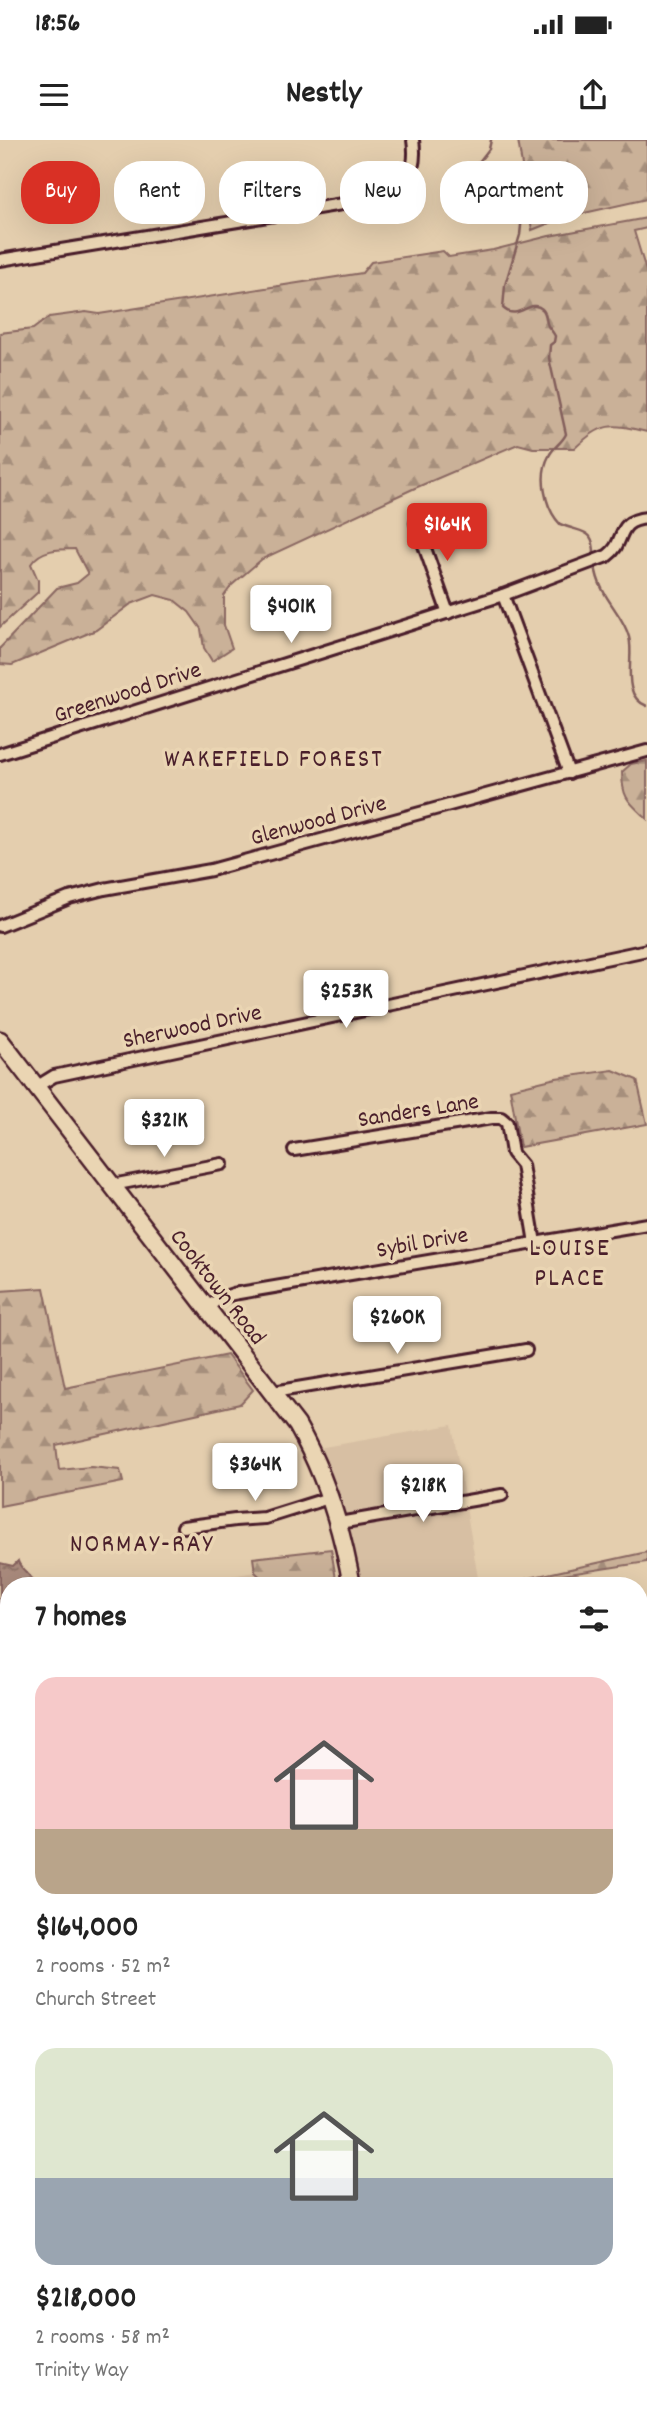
<!DOCTYPE html>
<html lang="en">
<head>
<meta charset="utf-8">
<style>
	:root { --surface:#fff; --page:#f2f2f2; --text:#222; --muted:#767676; --accent:#d93025 }
	body { margin:0; font-family:Dekko,sans-serif; background:var(--page); color:var(--text); height:100vh; display:flex; flex-direction:column; font-size:26px; white-space:nowrap }
	* { box-sizing:border-box; margin:0 }
	p { font-size:23px; color:var(--muted) }
	.icon { flex:none; width:38px; height:38px; fill:none; stroke:currentColor; stroke-width:2; stroke-linecap:round; stroke-linejoin:round }
	.map { position:relative; flex:1; overflow:hidden }
	.sheet { position:absolute; left:0px; top:1437px; width:648px; height:842px; display:flex; flex-direction:column; background:var(--surface); border-radius:28px 28px 0 0; box-shadow:0 7px 28px #0002 }
	.sheet>* { flex:none }
	.banner { position:absolute; left:21px; top:21px; width:606px; height:63px; display:flex; gap:14px }
	.price { position:absolute; translate:-50% -60px; padding:0 16px; border-radius:7px; background:#fff; color:#222; font-size:23px; line-height:46px; filter:drop-shadow(0 2px 4px #0008) }
	.price::after { content:''; position:absolute; left:50%; top:42px; width:21px; height:16px; margin-left:-10px; background:inherit; clip-path:polygon(0 0,100% 0,50% 100%) }
	.price.current { background:var(--accent); color:#fff }
	ul { padding:0; list-style:none }
	li { display:grid; align-content:center; gap:14px; height:371px; padding:0 35px }
	li span { display:grid; place-items:center; height:217px; border-radius:21px; color:#555 }
	li>.icon { margin-inline-start:auto }
	span .icon { width:126px; height:126px; fill:#fffc; stroke-width:1 }
	li b { font-size:30px }
	h2 { display:flex; justify-content:space-between; align-items:center; height:84px; padding:0 35px; font-size:30px }
	.pill { padding:0 24px; border-radius:28px; background:var(--surface); box-shadow:0 7px 28px #0002; font-size:24px; line-height:63px }
	.pill.current { background:var(--accent); color:#fff }
	.status { display:flex; justify-content:space-between; align-items:center; height:49px; padding:0 35px; background:var(--surface); direction:ltr }
	.status svg { height:19px; fill:currentColor }
	header { display:flex; justify-content:space-between; align-items:center; height:91px; padding:0 35px; background:var(--surface); font-size:32px; font-weight:800 }
	.map>svg:first-child { display:block }
	.built { fill:#d7bfa3 }
	.grass { fill:url(#grass-dots); stroke:#8a6862; stroke-width:2 }
	.forest { fill:url(#forest-firs); stroke:#8a6862; stroke-width:2 }
	.water { fill:url(#water-ripples); stroke:#835f5b; stroke-width:2 }
	.lines { fill:none; stroke-linecap:round; stroke-linejoin:round }
	.stream { stroke:#835f5b; stroke-width:2.5 }
	.street-casing { stroke:#4a1f2b; stroke-width:16 }
	.secondary-casing { stroke:#4a1f2b; stroke-width:21 }
	.highway-casing { stroke:#4a1f2b; stroke-width:24 }
	.street { stroke:#ead5b3; stroke-width:10 }
	.secondary { stroke:#ead5b3; stroke-width:16 }
	.highway { stroke:#ead5b3; stroke-width:19 }
	.labels { text-anchor:middle; stroke-width:7; stroke-linejoin:round; paint-order:stroke }
	.street-label { font-size:24px; fill:#4a1f2b; stroke:#ead5b3 }
	.neighbourhood-label { font-size:26px; letter-spacing:2px; fill:#4a1f2b; stroke:#ead5b3 }
</style>
</head>
<body>
<div class="status"><b>18:56</b><svg viewBox="0 0 49 12"><path d="M0 12V9h3v3zM5 12V6h3v6zM10 12V3h3v9zM15 12V0h3v12zM26 1h20v11H26zM47 4h2v5h-2z"/></svg></div>
<header><svg class="icon" aria-label="menu" viewBox="0 0 24 24"><path d="M4 6h16M4 12h16M4 18h16"/></svg>Nestly<svg class="icon" aria-label="share" viewBox="0 0 24 24"><path d="M12 15V3M7 8l5-5 5 5M5 13v7h14v-7"/></svg></header>
<div class="map">
<svg width="647" height="2277" viewBox="0 0 647 2277">
	<defs>
		<pattern id="grass-dots" width="8" height="8" patternUnits="userSpaceOnUse" patternTransform="scale(1.75)"><rect width="8" height="8" fill="#cab198"/><path d="M2 2h.1M6 6h.1" fill="none" stroke="#a68f7c" stroke-width="1.8" stroke-linecap="round"/></pattern>
		<pattern id="forest-firs" width="22" height="20" patternUnits="userSpaceOnUse" patternTransform="scale(1.75)"><rect width="22" height="20" fill="#cab198"/><path d="M5 1l3.5 6h-7zM16 11l3.5 6h-7z" fill="#a68f7c"/></pattern>
		<pattern id="water-ripples" width="26" height="14" patternUnits="userSpaceOnUse" patternTransform="scale(1.75)"><rect width="26" height="14" fill="#a98a7b"/><path d="M2 4q2-2 4 0t4 0M15 11q2-2 4 0t4 0" fill="none" stroke="#8c7065"/></pattern>
	</defs>
	<rect width="100%" height="100%" fill="#e4ceae"/>
	<filter id="ink" filterUnits="userSpaceOnUse"><feTurbulence type="fractalNoise" baseFrequency=".0143" numOctaves="2"/><feDisplacementMap in="SourceGraphic" scale="14" xChannelSelector="R" yChannelSelector="G"/><feConvolveMatrix kernelMatrix="1 2 1 2 8 2 1 2 1" color-interpolation-filters="sRGB"/></filter>
	<g filter="url(#ink)">
		<g class="built">
			<polygon points="452,1285 478,1438 433,1445 361,1445 353,1405 342,1364 318,1308"/>
			<polygon points="255,1432 269,1445 173,1446"/>
			<polygon points="9,1528 9,1878 0,1880 0,1534"/>
			<polygon points="647,1997 647,2131 639,2133 639,2002"/>
			<polygon points="407,2270 500,2270 502,2277 410,2277"/>
			<polygon points="519,2270 626,2270 627,2277 522,2277"/>
		</g>
		<polygon class="grass" points="647,1920 647,1985 639,1990 639,1923"/>
		<g class="forest">
			<polygon points="518,0 647,0 647,59 562,78 532,90"/>
			<path d="M647,78v10l-13,3 13,43v158c-37,-9 -44,-10 -72,16h-42l-15,-4 -103,44 -153,71 -30,26 -8,11v29l8,23 -20,13 -8,-13 -3,-19 -12,-17 -15,-12 -19,-5 -24,9 -35,26 -84,35 -12,-1v-16l57,-60 20,-5 11,-9 -13,-25c-16,0 -35,0 -44,15l7,16v12l-38,35v-294l33,-4 16,-12 37,-5 13,2 263,-41 9,-11 72,-11 6,6 44,-7 56,-14z"/>
			<path d="M647,621v58c-18,-17 -25,-20 -25,-47l9,-8z"/>
			<polygon points="613,930 637,940 647,984 520,1007 510,949 556,938"/>
			<polygon points="44,1148 65,1248 227,1215 253,1250 240,1264 56,1305 59,1330 91,1327 120,1330 123,1342 0,1366 0,1151"/>
			<polygon points="331,1409 337,1445 269,1445 255,1432 253,1418"/>
			<polygon points="647,1412 647,1422 537,1439 526,1445 505,1445 525,1439"/>
			<polygon points="187,2270 389,2270 407,2277 182,2277 187,2275"/>
		</g>
		<path class="water" d="M18,1421c2,8 14,15 19,24l-28,1v49l-9,9v-81l13,3z"/>
		<g class="lines">
			<g class="stream">
				<path d="M491,0l-2,9 -14,18 3,12c20,6 27,-6 46,-6l2,5 -6,57 -15,50 -2,23c15,14 27,-10 39,1 5,4 3,11 6,17 2,3 5,6 7,10l-1,6 -4,3 -1,13 17,76c-4,9 -13,13 -17,22 -11,20 -4,52 11,68 23,10 35,3 34,34"/>
				<path d="M595,425c4,33 27,46 34,72 6,21 -10,58 18,69"/>
			</g>
			<g class="street-casing">
				<g id="street">
					<path d="M0,120l385,-63c25,-11 32,-31 28,-57"/>
					<polyline points="416,383 448,473"/>
					<polyline points="503,455 569,633"/>
					<path d="M0,614l503,-159 104,-39c20,-14 7,-35 40,-38"/>
					<polyline points="0,786 69,758 104,749 211,730 647,611"/>
					<polyline points="36,947 54,936 647,810"/>
					<polyline points="294,1010 492,978 501,978 507,983 512,1013 522,1025 535,1103"/>
					<polyline points="112,1045 222,1024"/>
					<polyline points="207,1167 221,1158 233,1154 647,1084"/>
					<polyline points="273,1252 526,1210"/>
					<polyline points="339,1383 502,1355"/>
					<polyline points="183,1387 235,1380 265,1378 332,1357"/>
					<polyline points="639,2136 647,2135"/>
				</g>
			</g>
			<g class="secondary-casing">
				<g id="secondary">
					<path d="M0,900l297,385c29,51 45,103 55,161"/>
					<polyline points="639,1733 647,1735"/>
					<polyline points="0,1884 9,1882"/>
					<polyline points="639,1995 647,1991"/>
					<polyline points="0,2035 9,2034"/>
					<polyline points="509,2270 512,2277"/>
				</g>
			</g>
			<g class="highway-casing">
				<g id="highway">
					<polyline points="639,1795 647,1797"/>
					<polyline points="639,1839 647,1838"/>
					<polyline points="639,1878 647,1877"/>
					<polyline points="639,1914 647,1911"/>
					<polyline points="0,1946 9,1944"/>
					<polyline points="0,1982 9,1981"/>
				</g>
			</g>
			<use href="#street" class="street"/>
			<use href="#secondary" class="secondary"/>
			<use href="#highway" class="highway"/>
		</g>
	</g>
	<g class="labels">
		<g class="street-label">
			<text transform="translate(127 551) rotate(-18)" y="8">Greenwood Drive</text>
			<text transform="translate(318 679) rotate(-15)" y="8">Glenwood Drive</text>
			<text transform="translate(192 885) rotate(-12)" y="8">Sherwood Drive</text>
			<text transform="translate(418 969) rotate(-9)" y="8">Sanders Lane</text>
			<text transform="translate(422 1101) rotate(-10)" y="8">Sybil Drive</text>
			<text transform="translate(219 1146) rotate(52)" y="8">Cooktown Road</text>
		</g>
		<g class="neighbourhood-label">
			<text x="274" y="626">WAKEFIELD FOREST</text>
			<text x="570" y="1115">LOUISE<tspan x="570" dy="30">PLACE</tspan></text>
			<text x="142" y="1411">NORMAY-RAY</text>
		</g>
	</g>
</svg>
<b class="price current" style="left:447px;top:423px">$164K</b>
<b class="price" style="left:291px;top:505px">$401K</b>
<b class="price" style="left:346px;top:890px">$253K</b>
<b class="price" style="left:164px;top:1019px">$321K</b>
<b class="price" style="left:397px;top:1216px">$260K</b>
<b class="price" style="left:255px;top:1363px">$364K</b>
<b class="price" style="left:423px;top:1384px">$218K</b>
<div class="banner">
<a class="pill current">Buy</a>
<a class="pill">Rent</a>
<a class="pill">Filters</a>
<a class="pill">New</a>
<a class="pill">Apartment</a>
</div>
<section class="sheet">
<h2>7 homes<svg class="icon" aria-label="filters" viewBox="0 0 24 24"><path d="M4 7h16M4 17h16"/><circle cx="9" cy="7" r="2"/><circle cx="15" cy="17" r="2"/></svg></h2>
<ul>
<li><span style="background:linear-gradient(#f6c9c9 70%,#b9a48a 0)"><svg class="icon" aria-label="home" viewBox="0 0 24 24"><path d="M3 11l9-7 9 7M6 9v11h12V9"/></svg></span><div><b>$164,000</b><p>2 rooms · 52 m²</p><p>Church Street</p></div></li>
<li><span style="background:linear-gradient(#dfe7d0 60%,#9aa5b1 0)"><svg class="icon" aria-label="home" viewBox="0 0 24 24"><path d="M3 11l9-7 9 7M6 9v11h12V9"/></svg></span><div><b>$218,000</b><p>2 rooms · 58 m²</p><p>Trinity Way</p></div></li>
</ul>
</section>
</div>
</body>
</html>
